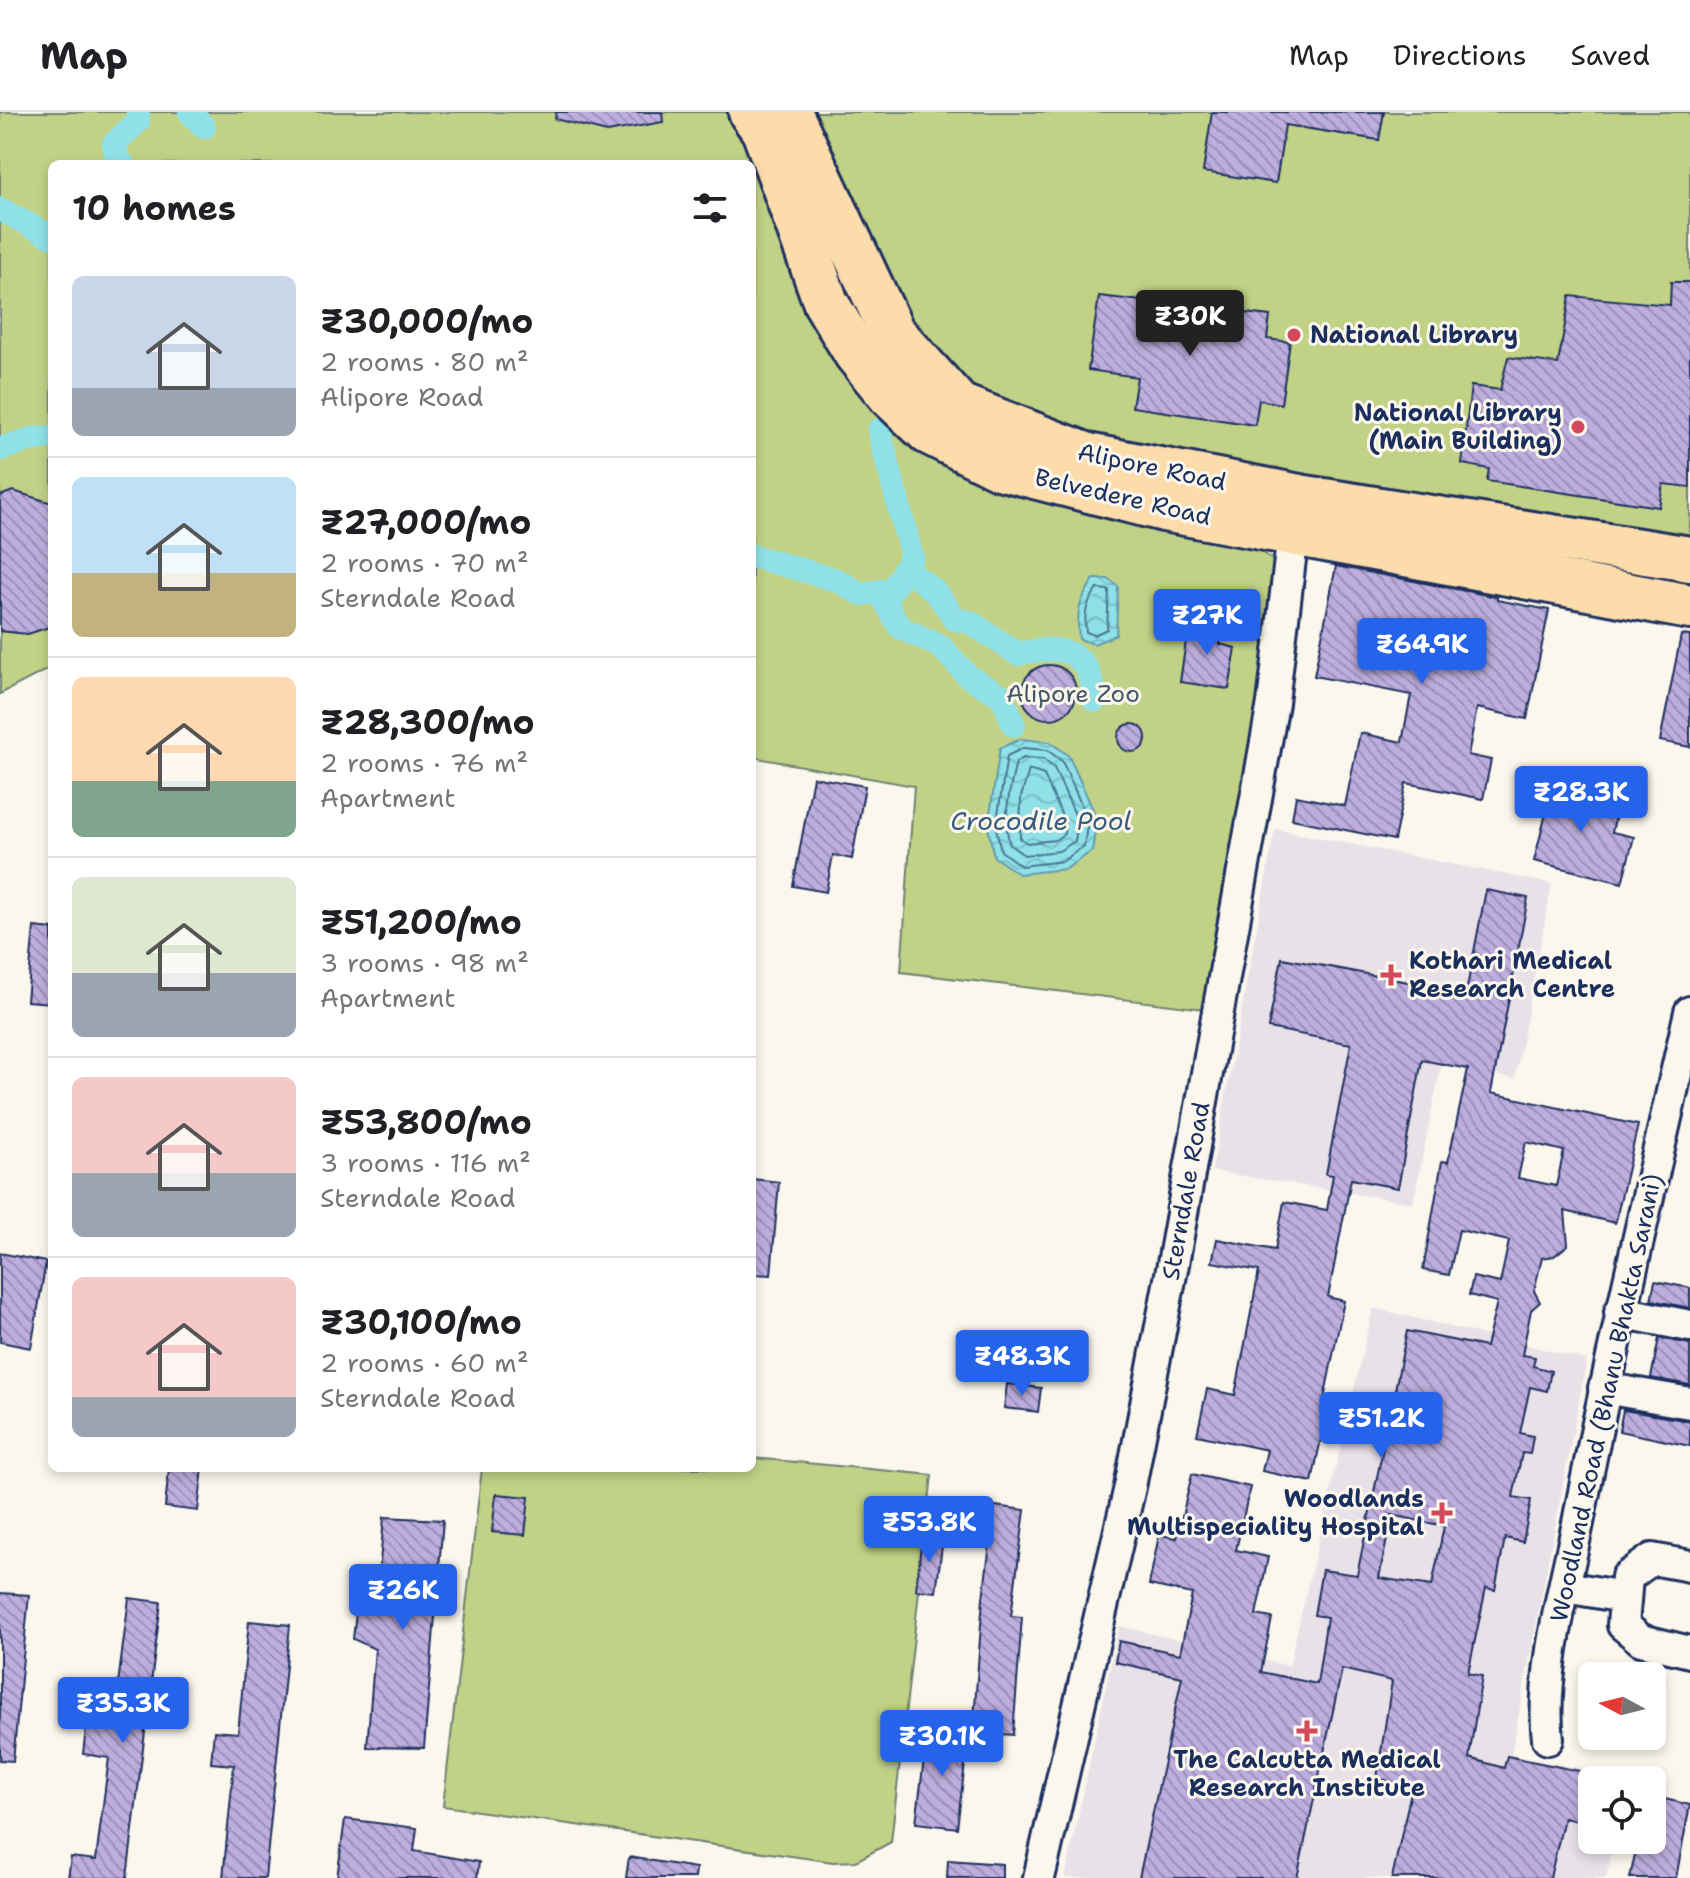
<!DOCTYPE html>
<html lang="en">
<head>
<meta charset="utf-8">
<style>
	:root { --surface:#fff; --page:#f2f2f2; --text:#202124; --muted:#757577; --line:#e0e0e0; --accent:#2563eb }
	body { margin:0; font-family:"Shantell Sans",sans-serif; background:var(--page); color:var(--text); height:100vh; display:flex; flex-direction:column; font-size:30px; white-space:nowrap }
	* { box-sizing:border-box; margin:0 }
	p { font-size:26px; color:var(--muted) }
	.icon { flex:none; width:44px; height:44px; fill:none; stroke:currentColor; stroke-width:2; stroke-linecap:round; stroke-linejoin:round }
	.map { position:relative; flex:1; overflow:hidden }
	.panel { position:absolute; left:48px; top:48px; width:708px; height:1312px; display:flex; flex-direction:column; background:var(--surface); border-radius:12px; box-shadow:0 4px 12px #0003 }
	.panel>* { flex:none }
	.needle { width:52px; rotate:277deg }
	.controls { position:absolute; left:1578px; top:1550px; display:grid; gap:16px }
	.controls a { display:grid; place-items:center; width:88px; height:88px; border-radius:12px; background:var(--surface); box-shadow:0 4px 12px #0003; font-size:40px }
	.price { position:absolute; translate:-50% -68px; padding:0 18px; border-radius:8px; background:var(--accent); color:#fff; font-size:26px; line-height:52px; filter:drop-shadow(0 2px 4px #0008) }
	.price::after { content:''; position:absolute; left:50%; top:48px; width:24px; height:18px; margin-left:-12px; background:inherit; clip-path:polygon(0 0,100% 0,50% 100%) }
	.price.current { background:#222; color:#fff }
	ul { padding:0; list-style:none }
	li { display:flex; align-items:center; gap:24px; height:200px; padding:0 24px }
	li+li { border-top:2px solid var(--line) }
	li span { display:grid; place-items:center; flex:none; width:224px; height:160px; border-radius:12px; color:#555 }
	li>.icon { margin-inline-start:auto }
	span .icon { width:96px; height:96px; fill:#fffc; stroke-width:1 }
	li b { font-size:34px }
	h2 { display:flex; justify-content:space-between; align-items:center; height:96px; padding:0 24px; font-size:34px }
	header { display:flex; align-items:center; gap:48px; box-sizing:border-box; height:112px; padding:0 40px; background:var(--surface); border-bottom:2px solid var(--line) }
	header strong { font-size:38px }
	nav { display:flex; gap:44px; margin-inline-start:auto; font-size:28px }
	.map>svg:first-child { display:block }
	.built { fill:#e9e1e8 }
	.green { fill:#c1d287; stroke:#6e8072; stroke-width:2 }
	.water { fill:url(#water-waves); stroke:#619ab0; stroke-width:2 }
	.lines { fill:none; stroke-linecap:round; stroke-linejoin:round }
	.shore { stroke:#497695; stroke-width:2 }
	.canal { stroke:#8fe1e7; stroke-width:24 }
	.building { fill:url(#building-back-hatch); stroke:#1b2f5e; stroke-width:2; fill-rule:evenodd }
	.minor-casing { stroke:#1b2f5e; stroke-width:36 }
	.highway-casing { stroke:#1b2f5e; stroke-width:50 }
	.minor { stroke:#fbf7ec; stroke-width:30 }
	.highway { stroke:#fddcac; stroke-width:44 }
	.poi-dot { fill:#d1495b; stroke:#fbf7ec; stroke-width:3 }
	.labels { text-anchor:middle; stroke-width:6; stroke-linejoin:round; paint-order:stroke }
	.poi-label { font-size:24px; font-weight:bold; fill:#1b2f5e; stroke:#fbf7ec; text-anchor:start }
	.street-label { font-size:24px; fill:#1b2f5e; stroke:#fbf7ec }
	.park-label { font-size:24px; fill:#445868; stroke:#fbf7ec }
	.water-label { font-size:26px; font-style:italic; fill:#385c80; stroke:#fbf7ec }
</style>
</head>
<body>
<header>
<strong>Map</strong>
<nav><a>Map</a><a>Directions</a><a>Saved</a></nav>
</header>
<div class="map">
<svg width="1690" height="1766" viewBox="0 0 1690 1766">
	<defs>
		<pattern id="water-waves" width="16" height="10" patternUnits="userSpaceOnUse" patternTransform="scale(2)"><rect width="16" height="10" fill="#8fe1e7"/><path d="M0 5q4-4 8 0t8 0" fill="none" stroke="#7bc1c9"/></pattern>
		<pattern id="building-back-hatch" width="6" height="6" patternUnits="userSpaceOnUse" patternTransform="scale(2)"><rect width="6" height="6" fill="#beaede"/><path d="M-1 5l2 2M0 0l6 6M5-1l2 2" fill="none" stroke="#9a8eb7"/></pattern>
	</defs>
	<rect width="100%" height="100%" fill="#fbf7ec"/>
	<filter id="ink" filterUnits="userSpaceOnUse"><feTurbulence type="fractalNoise" baseFrequency=".0125" numOctaves="2"/><feDisplacementMap in="SourceGraphic" scale="16" xChannelSelector="R" yChannelSelector="G"/><feConvolveMatrix kernelMatrix="1 2 1 2 8 2 1 2 1" color-interpolation-filters="sRGB"/></filter>
	<g filter="url(#ink)">
		<g class="built">
			<polygon points="1275,717 1552,772 1515,967 1441,953 1413,1091 1212,1059"/>
			<polygon points="1373,1196 1587,1248 1511,1643 1629,1666 1592,1668 1592,1728 1615,1728 1606,1766 1065,1766 1119,1514 1289,1554"/>
		</g>
		<g class="green">
			<polygon points="0,0 733,0 745,16 816,212 1241,423 1276,451 1212,898 901,860 914,674 752,645 752,52 52,52 52,555 0,582"/>
			<polygon points="782,0 1690,0 1690,448 1094,342 930,263"/>
			<polygon points="752,1346 932,1363 891,1730 856,1749 833,1750 443,1694 482,1356 752,1356"/>
		</g>
		<g class="water">
			<path d="M1094,467h14l10,7 -2,49 -22,9 -15,-5c-3,-27 0,-38 15,-60z"/>
			<polygon points="1021,627 1050,630 1069,644 1097,707 1092,739 1066,757 1019,762 994,745 988,715 1000,636"/>
		</g>
		<g class="lines">
			<g class="shore">
				<path d="M1097,477l12,1 -2,39 -13,6 -8,-3c-2,-19 0,-28 11,-43z"/>
				<polygon points="1023,636 1047,638 1062,649 1088,708 1084,734 1063,749 1021,754 1001,739 996,715 1007,644"/>
				<path d="M1024,646l19,1 11,9 24,53 -3,20 -16,10 -35,4 -14,-10c-8,-27 0,-56 6,-83z"/>
				<polygon points="1029,658 1044,663 1065,711 1064,722 1055,728 1027,731 1020,726 1021,685"/>
			</g>
			<g class="canal">
				<polyline points="190,0 204,15"/>
				<polyline points="123,52 117,46 114,32 138,9 138,0"/>
				<polyline points="0,97 52,125"/>
				<polyline points="0,337 32,327 52,325"/>
				<polyline points="752,444 837,468 861,482 892,478 912,445 879,318"/>
				<path d="M905,458c23,13 36,25 49,49l16,3 48,32c44,-11 73,-4 77,46"/>
				<polyline points="879,479 900,515 941,535 969,565 1002,584 1014,613"/>
			</g>
		</g>
		<g class="building">
			<polygon points="556,0 662,0 663,10 607,20 555,7"/>
			<polygon points="1212,0 1384,0 1379,28 1285,13 1276,71 1203,60"/>
			<polygon points="1671,170 1690,170 1690,375 1663,372 1659,395 1487,369 1489,357 1462,352 1471,274 1500,278 1508,245 1558,252 1570,184 1670,193"/>
			<polygon points="1099,184 1270,204 1267,227 1290,230 1281,292 1259,288 1255,313 1132,295 1137,265 1088,258"/>
			<polygon points="13,379 52,391 52,514 28,522 0,519 0,384"/>
			<polygon points="1336,454 1497,485 1497,488 1549,498 1527,607 1477,596 1468,643 1491,648 1483,687 1406,671 1394,728 1292,707 1296,684 1345,694 1360,621 1402,630 1411,583 1314,564"/>
			<polygon points="1189,509 1221,512 1220,532 1236,536 1229,577 1180,570"/>
			<polygon points="1681,523 1690,524 1690,635 1660,629"/>
			<circle cx="1049" cy="580" r="27"/>
			<circle cx="1132" cy="626" r="14"/>
			<polygon points="1556,662 1599,673 1592,701 1615,707 1612,720 1634,725 1622,771 1534,749"/>
			<polygon points="813,665 865,674 852,747 833,743 826,780 793,774"/>
			<path d="M1486,778l42,8 -37,195 147,32 -23,98 -50,-12 3,34 -14,11 -12,2 -8,33 6,11 -9,8 -9,45 13,2 -2,9 18,5 -4,20 -17,-4 -10,46 13,3 -3,18 -8,-1 -9,44 18,3 -8,42 -18,-4 -10,52 -9,-2 -18,85 14,3 -13,82 35,10 3,-12 82,17 -11,48 -14,-3 -14,60h-158l20,-91 -35,-9 15,-97 -50,-12 -45,209h-158l43,-201 -67,-15 4,-21 61,13 12,-60 -43,-9 10,-50 18,3 15,-64 58,13 -14,63 32,7 -12,58 16,3 -11,54 56,12 10,-67 -13,-2 8,-45 35,5 50,-244 79,16 11,-45 -28,-7 4,-18 27,6 9,-42 -50,-11 -10,45 -26,-5 19,-109 6,1 20,-93 -46,-9 -24,128 -47,-9 -23,118 16,4 -23,113 5,1 -14,67 -50,-11 5,-21 -70,-15 10,-46 28,6 24,-124 -47,-9 5,-23 58,11 9,-48 43,8 6,-35 -7,-1 25,-130 -83,-16 14,-70 184,35zM1526,1030l38,9 -8,35 -38,-8zM1392,1403l52,11 -12,60 -53,-8z"/>
			<polygon points="34,815 52,817 52,891 27,889"/>
			<polygon points="752,1067 779,1070 771,1163 752,1162"/>
			<polygon points="0,1141 46,1150 31,1236 0,1230"/>
			<polygon points="1655,1169 1690,1176 1690,1196 1651,1188"/>
			<polygon points="1659,1226 1690,1232 1690,1273 1651,1266"/>
			<polygon points="1007,1272 1041,1276 1038,1300 1004,1296"/>
			<polygon points="1623,1298 1690,1309 1690,1334 1619,1319"/>
			<polygon points="169,1356 203,1356 198,1399 165,1395"/>
			<polygon points="496,1382 529,1385 525,1423 492,1420"/>
			<polygon points="995,1394 1025,1398 1011,1504 1022,1505 1013,1623 973,1620 983,1486"/>
			<polygon points="384,1405 443,1408 424,1636 367,1635 375,1537 353,1527 356,1500 376,1497"/>
			<polygon points="922,1423 943,1426 936,1480 916,1478"/>
			<polygon points="0,1481 29,1483 13,1649 0,1648"/>
			<polygon points="129,1486 161,1490 127,1766 68,1766 71,1745 96,1748 109,1646 83,1642 87,1608 113,1611"/>
			<polygon points="249,1509 290,1513 265,1766 223,1766 234,1653 211,1651 214,1619 238,1621"/>
			<polygon points="928,1615 969,1620 957,1716 916,1711"/>
			<polygon points="1652,1684 1690,1693 1676,1766 1630,1766 1638,1728 1652,1728"/>
			<polygon points="345,1707 417,1716 414,1739 479,1750 477,1766 337,1766"/>
			<polygon points="629,1745 696,1756 695,1766 626,1766"/>
			<polygon points="948,1748 1002,1752 1002,1766 947,1766"/>
		</g>
		<g class="lines">
			<g class="minor-casing">
				<g id="minor">
					<polyline points="1620,1200 1690,1214"/>
					<polyline points="1604,1276 1690,1291"/>
					<polyline points="1690,1454 1652,1447 1627,1465 1623,1513 1641,1528 1690,1540"/>
					<polyline points="1565,1475 1624,1485"/>
					<path d="M1548,1627c-8,-62 17,-154 30,-216 33,-172 74,-341 112,-511"/>
					<polyline points="1039,1766 1130,1375 1173,1152 1273,591 1293,422 1298,405"/>
				</g>
			</g>
			<g class="highway-casing">
				<g id="highway">
					<polyline points="751,0 764,18 826,191 856,241 891,284 929,320 999,355 1164,397 1690,495"/>
					<polyline points="789,0 892,220 959,294 1088,344 1305,386 1690,447"/>
				</g>
			</g>
			<use href="#minor" class="minor"/>
			<use href="#highway" class="highway"/>
		</g>
	</g>
	<g class="poi-dot">
		<circle cx="1294" cy="223" r="8"/>
		<circle cx="1578" cy="315" r="8"/>
		<path d="M1387 851h8v8h8v8h-8v8h-8v-8h-8v-8h8z"/>
		<path d="M1438 1389h8v8h8v8h-8v8h-8v-8h-8v-8h8z"/>
		<path d="M1303 1607h8v8h8v8h-8v8h-8v-8h-8v-8h8z"/>
	</g>
	<g class="labels">
		<g class="poi-label">
			<text x="1310" y="231">National Library</text>
			<text x="1562" y="309" text-anchor="end">National Library<tspan x="1562" dy="28">(Main Building)</tspan></text>
			<text x="1409" y="857">Kothari Medical<tspan x="1409" dy="28">Research Centre</tspan></text>
			<text x="1424" y="1395" text-anchor="end">Woodlands<tspan x="1424" dy="28">Multispeciality Hospital</tspan></text>
			<text x="1307" y="1656" text-anchor="middle">The Calcutta Medical<tspan x="1307" dy="28">Research Institute</tspan></text>
		</g>
		<g class="street-label">
			<text transform="translate(1152 355) rotate(12)" y="8">Alipore Road</text>
			<text transform="translate(1123 385) rotate(13)" y="8">Belvedere Road</text>
			<text transform="translate(1186 1079) rotate(-80)" y="8">Sterndale Road</text>
			<text transform="translate(1606 1286) rotate(-78)" y="8">Woodland Road (Bhanu Bhakta Sarani)</text>
		</g>
		<g class="park-label">
			<text x="1073" y="590">Alipore Zoo</text>
		</g>
		<g class="water-label">
			<text x="1041" y="718">Crocodile Pool</text>
		</g>
	</g>
</svg>
<div class="controls">
<a><svg class="needle" viewBox="-14 -14 28 28"><path d="M0-13l5 13h-10z" fill="#e53935"/><path d="M0 13l5-13h-10z" fill="#757577"/></svg></a>
<a><svg class="icon" aria-label="locate" viewBox="0 0 24 24"><circle cx="12" cy="12" r="6"/><path d="M12 2v4M12 18v4M2 12h4M18 12h4"/></svg></a>
</div>
<b class="price current" style="left:1190px;top:246px">₹30K</b>
<b class="price" style="left:1207px;top:545px">₹27K</b>
<b class="price" style="left:1422px;top:574px">₹64.9K</b>
<b class="price" style="left:1581px;top:722px">₹28.3K</b>
<b class="price" style="left:1022px;top:1286px">₹48.3K</b>
<b class="price" style="left:1381px;top:1348px">₹51.2K</b>
<b class="price" style="left:929px;top:1452px">₹53.8K</b>
<b class="price" style="left:403px;top:1520px">₹26K</b>
<b class="price" style="left:123px;top:1633px">₹35.3K</b>
<b class="price" style="left:942px;top:1666px">₹30.1K</b>
<section class="panel">
<h2>10 homes<svg class="icon" aria-label="filters" viewBox="0 0 24 24"><path d="M4 7h16M4 17h16"/><circle cx="9" cy="7" r="2"/><circle cx="15" cy="17" r="2"/></svg></h2>
<ul>
<li><span style="background:linear-gradient(#c9d6e8 70%,#9aa5b1 0)"><svg class="icon" aria-label="home" viewBox="0 0 24 24"><path d="M3 11l9-7 9 7M6 9v11h12V9"/></svg></span><div><b>₹30,000/mo</b><p>2 rooms · 80 m²</p><p>Alipore Road</p></div></li>
<li><span style="background:linear-gradient(#bfe0f5 60%,#c2b280 0)"><svg class="icon" aria-label="home" viewBox="0 0 24 24"><path d="M3 11l9-7 9 7M6 9v11h12V9"/></svg></span><div><b>₹27,000/mo</b><p>2 rooms · 70 m²</p><p>Sterndale Road</p></div></li>
<li><span style="background:linear-gradient(#ffd9b3 65%,#7fa58c 0)"><svg class="icon" aria-label="home" viewBox="0 0 24 24"><path d="M3 11l9-7 9 7M6 9v11h12V9"/></svg></span><div><b>₹28,300/mo</b><p>2 rooms · 76 m²</p><p>Apartment</p></div></li>
<li><span style="background:linear-gradient(#dfe7d0 60%,#9aa5b1 0)"><svg class="icon" aria-label="home" viewBox="0 0 24 24"><path d="M3 11l9-7 9 7M6 9v11h12V9"/></svg></span><div><b>₹51,200/mo</b><p>3 rooms · 98 m²</p><p>Apartment</p></div></li>
<li><span style="background:linear-gradient(#f6c9c9 60%,#9aa5b1 0)"><svg class="icon" aria-label="home" viewBox="0 0 24 24"><path d="M3 11l9-7 9 7M6 9v11h12V9"/></svg></span><div><b>₹53,800/mo</b><p>3 rooms · 116 m²</p><p>Sterndale Road</p></div></li>
<li><span style="background:linear-gradient(#f6c9c9 75%,#9aa5b1 0)"><svg class="icon" aria-label="home" viewBox="0 0 24 24"><path d="M3 11l9-7 9 7M6 9v11h12V9"/></svg></span><div><b>₹30,100/mo</b><p>2 rooms · 60 m²</p><p>Sterndale Road</p></div></li>
</ul>
</section>
</div>
</body>
</html>
